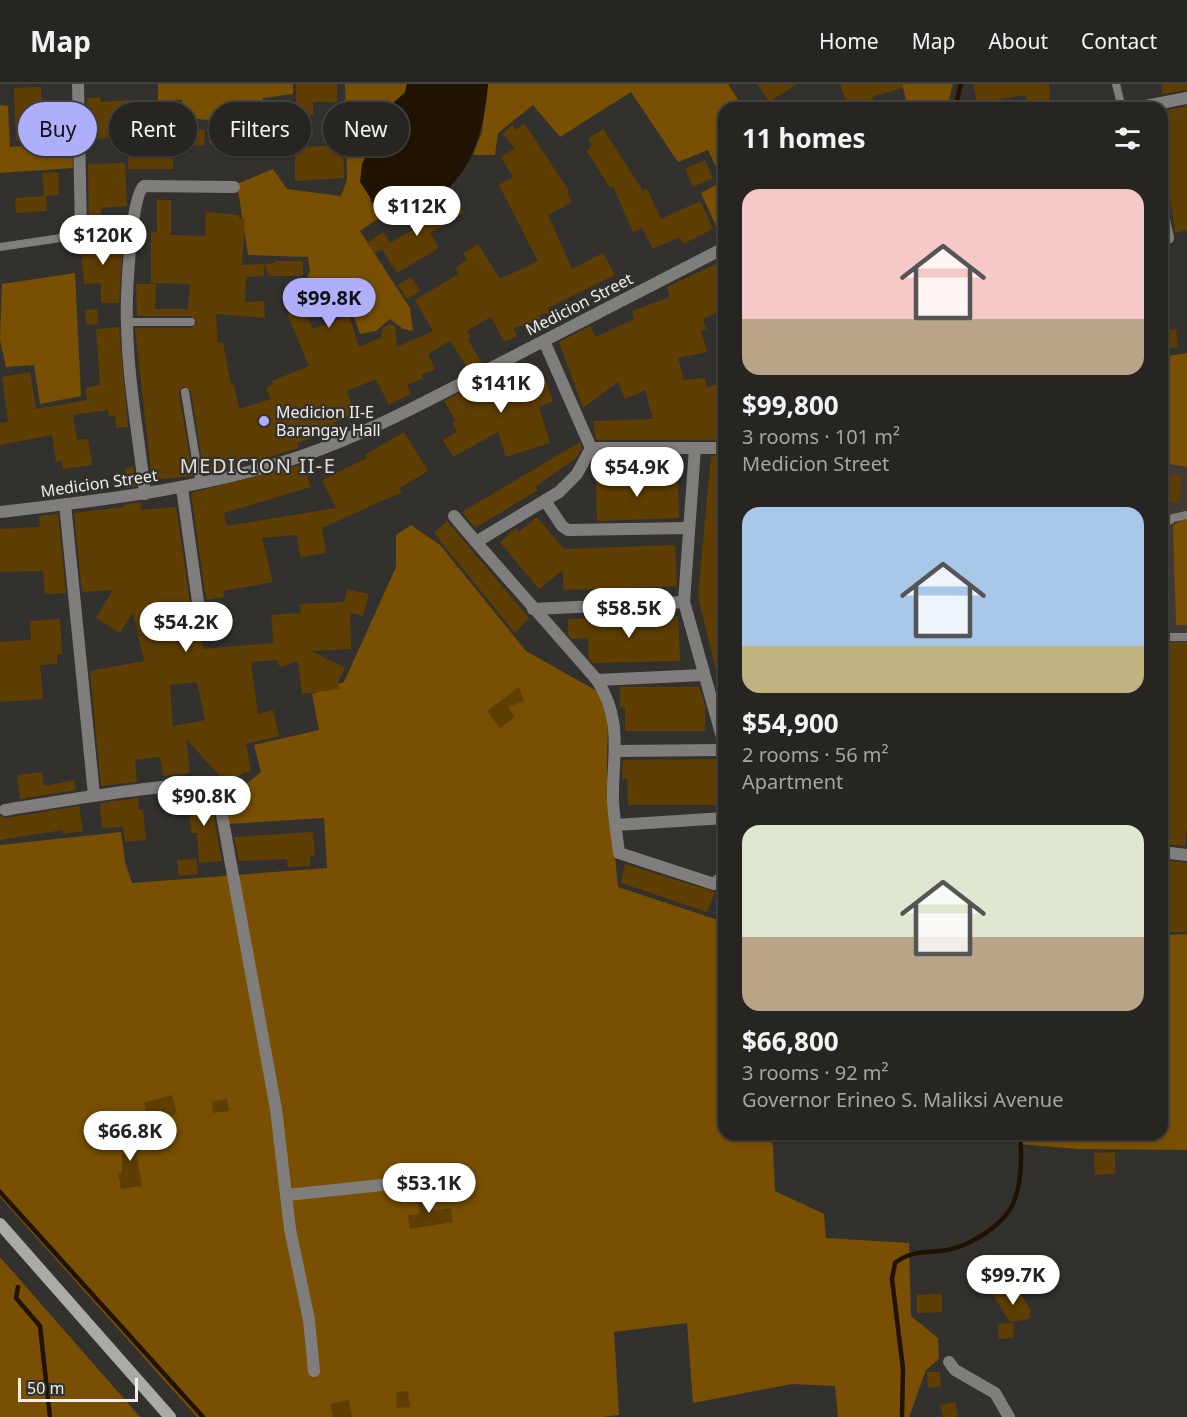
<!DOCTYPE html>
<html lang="en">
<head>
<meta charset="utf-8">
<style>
	:root { --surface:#262522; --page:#2e2d2a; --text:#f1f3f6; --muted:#a4a5a5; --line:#424240; --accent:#aeaefa }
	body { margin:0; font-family:"Noto Sans",sans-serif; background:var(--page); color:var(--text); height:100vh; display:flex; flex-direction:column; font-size:22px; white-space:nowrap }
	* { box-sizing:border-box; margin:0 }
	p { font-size:20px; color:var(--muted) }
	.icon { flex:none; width:33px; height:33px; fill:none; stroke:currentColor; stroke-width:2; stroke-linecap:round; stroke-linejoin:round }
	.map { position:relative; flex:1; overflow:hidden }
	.panel { position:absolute; left:718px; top:18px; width:450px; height:1038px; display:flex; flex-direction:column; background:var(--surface); border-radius:18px; box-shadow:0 2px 4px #0004,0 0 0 2px var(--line) }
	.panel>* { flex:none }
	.banner { position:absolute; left:18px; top:18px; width:570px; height:54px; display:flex; gap:12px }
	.scale { position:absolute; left:18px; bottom:15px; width:120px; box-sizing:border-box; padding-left:6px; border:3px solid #f0eeec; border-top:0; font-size:16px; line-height:21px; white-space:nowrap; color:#f0eeec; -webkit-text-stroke:4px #33312d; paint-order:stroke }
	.price { position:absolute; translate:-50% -51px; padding:0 14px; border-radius:21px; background:#fff; color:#222; font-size:20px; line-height:39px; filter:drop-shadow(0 2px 3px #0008) }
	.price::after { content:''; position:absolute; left:50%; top:36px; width:18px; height:14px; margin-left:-9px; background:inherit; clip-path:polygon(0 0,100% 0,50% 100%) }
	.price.active { background:var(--accent); color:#111 }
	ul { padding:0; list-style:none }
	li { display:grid; align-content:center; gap:12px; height:318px; padding:0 24px }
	li span { display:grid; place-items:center; height:186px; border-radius:18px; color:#555 }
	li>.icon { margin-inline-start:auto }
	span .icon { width:108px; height:108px; fill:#fffc; stroke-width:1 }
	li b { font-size:26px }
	h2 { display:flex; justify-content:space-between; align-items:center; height:72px; padding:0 24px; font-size:26px }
	.tag { padding:0 21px; border-radius:27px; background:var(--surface); box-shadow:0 2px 4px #0004,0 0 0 2px var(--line); font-size:21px; line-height:54px }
	.tag.active { background:var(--accent); color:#111 }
	header { display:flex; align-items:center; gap:36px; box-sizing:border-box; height:84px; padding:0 30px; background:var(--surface); border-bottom:2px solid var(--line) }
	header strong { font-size:28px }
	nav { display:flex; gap:33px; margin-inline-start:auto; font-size:21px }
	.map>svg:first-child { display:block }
	.built { fill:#403a32 }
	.green { fill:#784f03 }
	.water { fill:#211301 }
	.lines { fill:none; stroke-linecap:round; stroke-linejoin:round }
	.stream { stroke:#211301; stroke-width:4.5 }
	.building { fill:#5f3e04; fill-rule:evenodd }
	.service { stroke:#807e7d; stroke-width:8 }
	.minor { stroke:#807e7d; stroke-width:12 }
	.tertiary { stroke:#807e7d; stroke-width:12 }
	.secondary { stroke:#acaaa7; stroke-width:12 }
	.poi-dot { fill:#aeaefa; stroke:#33312d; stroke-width:2 }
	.labels { text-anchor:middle; stroke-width:4.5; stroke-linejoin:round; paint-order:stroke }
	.street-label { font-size:16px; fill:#f0eeec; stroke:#33312d }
	.poi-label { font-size:16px; fill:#f0eeec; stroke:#33312d; text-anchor:start }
	.quarter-label { font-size:20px; letter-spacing:1.5px; fill:#e0ddd9; stroke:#33312d }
</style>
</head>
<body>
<header>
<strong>Map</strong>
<nav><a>Home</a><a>Map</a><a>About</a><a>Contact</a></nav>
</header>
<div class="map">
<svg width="1187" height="1333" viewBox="0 0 1187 1333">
	<rect width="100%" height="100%" fill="#33312d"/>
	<polygon class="built" points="1163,379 1187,383 1187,586 1163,586"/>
	<g class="green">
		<polygon points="158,0 293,0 293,10 263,14 263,54 227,61 209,59 210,36 183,34 182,16 158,16"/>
		<polygon points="345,0 407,0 405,8 392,20 373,60 370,117 382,132 360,147 410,224 413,247 403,245 390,235 376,247 360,250 348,216 313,232 301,207 310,187 308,173 248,171 237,100 273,85 287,105 341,112 347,96"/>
		<polygon points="488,0 728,0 744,24 724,24 724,149 720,151 701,109 723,97 708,66 678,78 631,8 560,53 533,21 498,49 495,71 473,71 482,48"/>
		<polygon points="902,0 953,0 947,24 908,24"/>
		<polygon points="0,21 8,22 10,63 71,59 73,84 0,89"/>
		<polygon points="75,189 81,312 40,320 34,281 6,283 0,256 2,200"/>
		<polygon points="1187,269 1187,383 1163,379 1162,273"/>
		<polygon points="1187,434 1187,541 1176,541 1173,441"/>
		<polygon points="411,441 440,461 526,567 604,611 608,630 607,687 618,803 724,838 724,1050 767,1050 773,1062 775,1107 824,1130 826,1154 909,1159 911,1232 938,1254 939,1275 926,1286 909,1333 838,1333 835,1302 792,1300 693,1319 687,1239 614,1248 619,1331 603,1333 197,1333 0,1113 0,761 121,748 125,778 132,799 327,784 324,734 227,740 227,716 261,688 254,661 319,646 312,610 344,598 396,483 396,451"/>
		<polygon points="1187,850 1187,1066 1078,1065 1018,1060 1013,1050 1162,1050 1163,851"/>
		<polygon points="0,1173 140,1333 0,1333"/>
	</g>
	<path class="water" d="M407,0h81c-6,70 -29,123 -106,132l-22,-34 2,-18 30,-60 13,-11z"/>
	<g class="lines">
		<g class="stream">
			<polyline points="955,24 961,0"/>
			<polyline points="0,1108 203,1333"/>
			<polyline points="18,1203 16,1214 40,1242 50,1333"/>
			<path d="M902,1333l1,-48 -11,-90 3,-16c16,-13 33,-10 52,-13 21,-4 50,-21 62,-39 13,-20 13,-54 11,-77"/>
		</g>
	</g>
	<g class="building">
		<polygon points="296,0 337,0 337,18 313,18 313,31 296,31"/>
		<polygon points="757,0 797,0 769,18"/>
		<polygon points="840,0 903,0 903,4 872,13 875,24 848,24"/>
		<polygon points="973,0 1049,0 1050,18 1029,22 1026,11 977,19"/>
		<polygon points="1162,0 1187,0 1187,6 1162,10"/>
		<polygon points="41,3 42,29 52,28 52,38 57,38 58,56 16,57 14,4"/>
		<polygon points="100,13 101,18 129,16 132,53 94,55 92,34 87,34 87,14"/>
		<polygon points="1187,22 1187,146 1175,149 1169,106 1164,107 1162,97 1162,27"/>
		<polygon points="160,27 173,27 173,37 177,37 177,43 205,46 204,62 173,59 173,85 128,85 129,58 160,58"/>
		<polygon points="524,39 569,107 567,108 572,118 548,131 572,185 603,169 615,191 548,224 549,229 539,231 541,237 513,244 517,252 504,258 491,233 467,247 471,254 468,256 482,279 469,286 450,257 428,270 435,285 421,291 423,294 407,301 411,310 389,321 376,295 347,307 355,329 334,339 335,342 324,346 325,350 297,359 298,364 263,375 204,390 191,307 183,302 179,309 193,392 152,396 135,244 191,244 197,239 191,232 137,232 136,200 156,200 155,225 188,225 190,200 151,199 151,148 157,148 157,116 171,116 171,151 205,152 206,128 239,131 239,134 245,135 242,181 264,180 264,192 246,193 245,218 264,217 265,234 216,230 218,259 223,258 231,301 234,300 239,325 271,315 266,304 273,300 272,297 309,282 287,230 303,223 313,245 349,231 359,263 382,253 382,244 390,240 395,242 397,263 433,247 415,216 459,190 455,184 467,176 463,169 478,160 500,195 538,177 499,101 513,93 501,73 515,64 503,50 512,41 517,46"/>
		<polygon points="603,45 643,107 647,105 661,135 700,117 713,145 683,160 679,153 653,165 642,144 633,148 613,102 610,104 587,67 592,61 588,55"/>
		<polygon points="326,62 343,62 344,94 295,97 295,63"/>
		<polygon points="705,76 713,94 693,103 685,85"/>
		<polygon points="125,79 127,122 101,124 102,138 89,138 88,80"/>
		<polygon points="58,88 59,111 46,112 47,127 16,129 15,114 44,112 42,89"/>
		<polygon points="453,112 464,129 430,149 439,164 397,189 382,165 374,169 367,159 383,148 390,159 424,139 420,131"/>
		<polygon points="123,154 119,219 101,219 101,199 84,200 80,155"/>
		<polygon points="275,177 303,177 303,192 269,192 264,180 275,179"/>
		<polygon points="724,178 724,225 703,235 706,245 701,247 707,268 678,274 684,296 705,294 706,303 724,299 724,356 596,356 593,337 653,335 645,306 625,315 618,298 583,324 559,258 590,242 596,253 634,235 632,227 670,213 667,203 718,179 719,181"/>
		<polygon points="411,193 420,207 407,215 398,201"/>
		<polygon points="97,225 98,240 86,241 85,226"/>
		<polygon points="119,243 128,343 116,344 115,332 109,333 108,326 73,331 77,356 88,355 92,381 63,385 61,377 56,378 52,351 0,361 0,339 8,338 2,293 30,288 36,325 87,316 85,304 100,301 96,245"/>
		<polygon points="1176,245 1178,263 1162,265 1162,247"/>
		<polygon points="519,286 522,294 542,287 553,317 539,323 550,359 506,373 498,348 453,373 443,356 457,348 452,339 456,337 444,317 493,292 494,294"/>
		<polygon points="404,348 428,387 400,404 402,408 322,444 326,469 300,473 297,451 262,454 273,498 223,507 224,513 206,516 191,409 303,380 311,403 224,429 227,442 336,424 322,396 367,374 365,371"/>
		<polygon points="580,358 582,364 576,374 535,403 538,406 475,444 462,428"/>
		<polygon points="711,372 724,372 724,510 720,509 724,530 724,602 720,602 698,513"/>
		<polygon points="133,383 136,402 127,404 125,384"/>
		<polygon points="1162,390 1182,392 1179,419 1162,417"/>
		<polygon points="678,392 679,434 597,437 596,395"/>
		<path d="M141,418v8l35,-3 14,96 7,7 6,39 71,-6 -3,-28 30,-2 -1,-9 44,-2 3,-13 22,5 -6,22 -13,-3 1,36 -40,2 34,17 -7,13 1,8 -37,5 -4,-33 -18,6 -3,-7 -26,2 7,52 15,-4 6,26 -33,8 5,27 -7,1 -15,14 -43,-47 4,34 -27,3 -3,-19 -25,3 2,22 -36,4 -11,-115 54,-10 -11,-49 -13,21 -24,-15 17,-28 -31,2 -8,-79 50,-6 -1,-2zM197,598l8,38 -32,6 -3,-41z"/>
		<polygon points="58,430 66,509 45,510 43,487 0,488 0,445 40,443 39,432"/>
		<polygon points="537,433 564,465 675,461 677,502 563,506 563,486 539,505 500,458 516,444 519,448"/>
		<polygon points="447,437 529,534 515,549 434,449"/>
		<polygon points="678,532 680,577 593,579 589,574 588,554 572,555 568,551 568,535"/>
		<polygon points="60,535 62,570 57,570 57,580 40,581 43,615 0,618 0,558 31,556 30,537"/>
		<polygon points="1167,559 1187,559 1187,744 1185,762 1162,760 1162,593 1166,593"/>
		<polygon points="519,603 524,617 508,623 515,633 500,644 487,627"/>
		<polygon points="620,603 699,603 705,621 705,647 625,647 625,623 620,623"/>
		<polygon points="724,675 724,721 628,721 627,695 622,695 623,676"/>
		<polygon points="42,688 44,702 74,696 76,706 20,715 17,691"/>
		<polygon points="209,708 222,777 199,779 197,749 191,749 188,709"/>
		<polygon points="138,714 139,726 143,726 146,756 125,758 123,743 102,744 100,719"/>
		<polygon points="79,722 83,747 63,750 63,746 0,756 0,732 6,734"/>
		<polygon points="313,748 315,772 310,772 310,782 288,783 287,775 239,777 234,753"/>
		<polygon points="196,775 198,790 179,792 177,776"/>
		<polygon points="1162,776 1187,779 1187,848 1162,848"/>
		<polygon points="625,780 715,808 707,828 621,799"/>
		<polygon points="172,1011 177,1030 150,1038 144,1019"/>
		<polygon points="227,1015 229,1027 213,1029 212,1017"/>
		<polygon points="140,1049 140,1067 136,1067 142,1102 121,1105 118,1089 122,1089 122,1050"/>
		<polygon points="1115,1068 1115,1090 1095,1091 1094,1069"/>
		<polygon points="431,1109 433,1127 451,1124 453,1138 410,1145 408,1131 419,1130 417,1111"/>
		<polygon points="1020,1208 1031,1227 1029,1235 1010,1238 992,1209"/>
		<polygon points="942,1210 942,1228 917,1229 917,1211"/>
		<polygon points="1013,1239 1014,1254 999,1255 998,1240"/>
		<polygon points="927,1288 940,1288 941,1303 928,1304"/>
		<polygon points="408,1307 410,1323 397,1324 396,1308"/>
		<polygon points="349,1316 352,1333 333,1333 330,1320"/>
		<polygon points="955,1318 958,1333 943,1333 940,1321"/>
	</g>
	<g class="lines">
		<g class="service">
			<polyline points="1116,0 1122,24"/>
			<polyline points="0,163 74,152 81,147"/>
			<polyline points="127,238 191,238"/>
			<polyline points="185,308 200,400"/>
			<polyline points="1162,442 1173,434 1187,431"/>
			<polyline points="1162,539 1163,553 1187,553"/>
		</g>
		<g class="minor">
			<polyline points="78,0 81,147 132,145"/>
			<polyline points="1162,126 1168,154"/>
			<polyline points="544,257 591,364"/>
			<path d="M591,364l-14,26 -18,18 -83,50 121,138c27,42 15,76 16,122 1,17 4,34 6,51l95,31 10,-9"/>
			<polyline points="591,364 695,364 684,518 724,660"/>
			<polyline points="695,364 724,364"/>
			<polyline points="182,404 198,518"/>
			<path d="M145,410c-6,-56 -17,-113 -18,-169 -1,-22 3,-130 17,-139l90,1"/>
			<polyline points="546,418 562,442 568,446 689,444"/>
			<polyline points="65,420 94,711"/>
			<polyline points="454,432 476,458"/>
			<polyline points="533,525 684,518"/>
			<polyline points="597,596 704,591"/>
			<polyline points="615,667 724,666"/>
			<path d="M5,726c68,-11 136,-23 206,-27l6,5 59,321 14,120 19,91 5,51"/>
			<polyline points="616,741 724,734"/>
			<polyline points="1162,768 1187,771"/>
			<polyline points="287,1111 382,1101"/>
			<polyline points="949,1278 955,1286 995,1309 1009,1333"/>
		</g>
		<g class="tertiary">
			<polyline points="1135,24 1187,14"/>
			<path d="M0,428c102,-12 204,-23 302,-56 64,-22 125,-55 185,-86 79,-41 158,-82 237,-122"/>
		</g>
		<polyline class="secondary" points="0,1140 170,1333"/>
	</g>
	<circle class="poi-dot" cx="264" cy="337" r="6"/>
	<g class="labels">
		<g class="street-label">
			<text transform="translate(579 220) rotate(-27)" y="6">Medicion Street</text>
			<text transform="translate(99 399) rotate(-8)" y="6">Medicion Street</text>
		</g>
		<g class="poi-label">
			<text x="276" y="334">Medicion II-E<tspan x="276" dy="18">Barangay Hall</tspan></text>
		</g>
		<g class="quarter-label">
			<text x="258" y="389">MEDICION II-E</text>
		</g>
	</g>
</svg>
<div class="scale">50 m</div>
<b class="price" style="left:417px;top:153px">$112K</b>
<b class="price" style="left:103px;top:182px">$120K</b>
<b class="price active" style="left:329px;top:245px">$99.8K</b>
<b class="price" style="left:501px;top:330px">$141K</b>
<b class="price" style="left:637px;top:414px">$54.9K</b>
<b class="price" style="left:629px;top:555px">$58.5K</b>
<b class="price" style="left:186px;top:569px">$54.2K</b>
<b class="price" style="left:204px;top:743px">$90.8K</b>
<b class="price" style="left:130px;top:1078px">$66.8K</b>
<b class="price" style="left:429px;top:1130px">$53.1K</b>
<b class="price" style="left:1013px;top:1222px">$99.7K</b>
<div class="banner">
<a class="tag active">Buy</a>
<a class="tag">Rent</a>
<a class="tag">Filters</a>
<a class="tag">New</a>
</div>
<section class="panel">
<h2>11 homes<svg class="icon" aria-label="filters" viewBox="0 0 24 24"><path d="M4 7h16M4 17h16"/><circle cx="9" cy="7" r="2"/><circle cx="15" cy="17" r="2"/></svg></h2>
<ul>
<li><span style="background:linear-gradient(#f6c9c9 70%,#b9a48a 0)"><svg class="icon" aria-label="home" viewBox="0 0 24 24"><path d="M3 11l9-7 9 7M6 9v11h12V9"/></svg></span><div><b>$99,800</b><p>3 rooms · 101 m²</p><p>Medicion Street</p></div></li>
<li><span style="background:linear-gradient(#a9c7e8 75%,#c2b280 0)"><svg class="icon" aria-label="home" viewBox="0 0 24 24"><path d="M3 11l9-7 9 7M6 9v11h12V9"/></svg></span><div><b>$54,900</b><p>2 rooms · 56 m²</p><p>Apartment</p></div></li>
<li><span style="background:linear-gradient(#dfe7d0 60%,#b9a48a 0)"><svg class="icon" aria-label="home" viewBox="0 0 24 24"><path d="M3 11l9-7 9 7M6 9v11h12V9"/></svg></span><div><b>$66,800</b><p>3 rooms · 92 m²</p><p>Governor Erineo S. Maliksi Avenue</p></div></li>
</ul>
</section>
</div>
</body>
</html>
